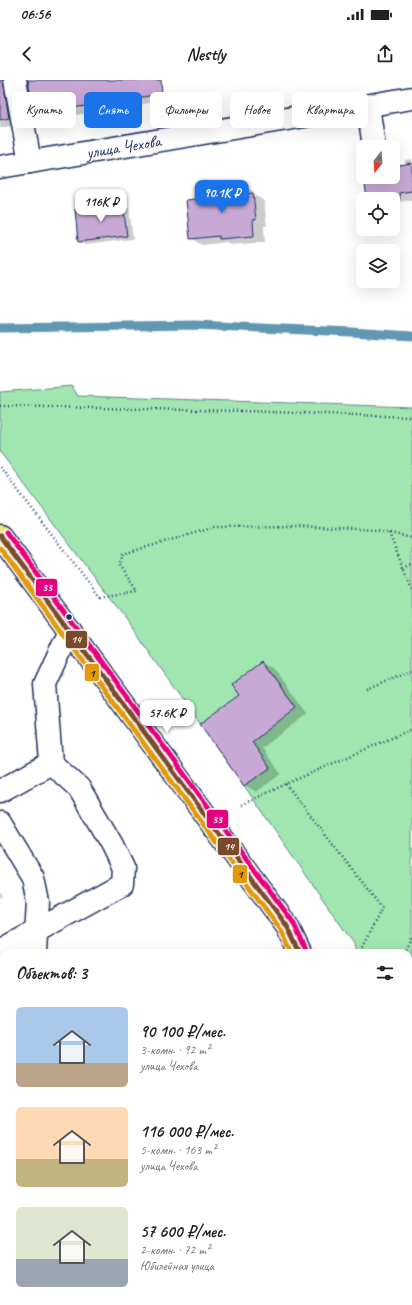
<!DOCTYPE html>
<html lang="ru">
<head>
<meta charset="utf-8">
<style>
	:root { --surface:#fff; --page:#f2f2f2; --text:#202124; --muted:#757577; --accent:#1a73e8 }
	body { margin:0; font-family:Caveat,sans-serif; background:var(--page); color:var(--text); height:100vh; display:flex; flex-direction:column; font-size:15px; white-space:nowrap }
	* { box-sizing:border-box; margin:0 }
	p { font-size:13px; color:var(--muted) }
	.icon { flex:none; width:22px; height:22px; fill:none; stroke:currentColor; stroke-width:2; stroke-linecap:round; stroke-linejoin:round }
	.map { position:relative; flex:1; overflow:hidden }
	.drawer { position:absolute; left:0px; top:869px; width:412px; height:356px; display:flex; flex-direction:column; background:var(--surface); border-radius:12px 12px 0 0; box-shadow:0 4px 16px #0002 }
	.drawer>* { flex:none }
	.guide { position:absolute; left:12px; top:12px; width:388px; height:36px; display:flex; gap:8px }
	.needle { width:26px; rotate:197deg }
	.fabs { position:absolute; left:356px; top:60px; display:grid; gap:8px }
	.fabs a { display:grid; place-items:center; width:44px; height:44px; border-radius:6px; background:var(--surface); box-shadow:0 4px 16px #0002; font-size:20px }
	.price { position:absolute; translate:-50% -34px; padding:0 9px; border-radius:8px; background:#fff; color:#222; font-size:13px; line-height:26px; filter:drop-shadow(0 1px 2px #0008) }
	.price::after { content:''; position:absolute; left:50%; top:24px; width:12px; height:9px; margin-left:-6px; background:inherit; clip-path:polygon(0 0,100% 0,50% 100%) }
	.price.selected { background:var(--accent); color:#fff }
	ul { padding:0; list-style:none }
	li { display:flex; align-items:center; gap:12px; height:100px; padding:0 16px }
	li span { display:grid; place-items:center; flex:none; width:112px; height:80px; border-radius:6px; color:#555 }
	li>.icon { margin-inline-start:auto }
	span .icon { width:48px; height:48px; fill:#fffc; stroke-width:1 }
	li b { font-size:17px }
	h2 { display:flex; justify-content:space-between; align-items:center; height:48px; padding:0 16px; font-size:17px }
	.pill { padding:0 14px; border-radius:6px; background:var(--surface); box-shadow:0 4px 16px #0002; font-size:14px; line-height:36px }
	.pill.selected { background:var(--accent); color:#fff }
	.status { display:flex; justify-content:space-between; align-items:center; height:28px; padding:0 20px; background:var(--surface); direction:ltr }
	.status svg { height:11px; fill:currentColor }
	header { display:flex; justify-content:space-between; align-items:center; height:52px; padding:0 16px; background:var(--surface); font-size:18px; font-weight:700 }
	.map>svg:first-child { display:block }
	.green { fill:#a1e5b0; stroke:#5e8a87 }
	.shadow { fill:#0003 }
	.lines { fill:none; stroke-linecap:round; stroke-linejoin:round }
	.stream { stroke:#6097b3; stroke-width:9 }
	.building { fill:#c8a9d5; stroke:#1b2f5e }
	.minor-casing { stroke:#1b2f5e; stroke-width:25 }
	.major-casing { stroke:#1b2f5e; stroke-width:25 }
	.path { stroke:#1b2f5e; stroke-width:2.5; stroke-dasharray:1 3; stroke-linecap:butt }
	.minor { stroke:#fff; stroke-width:22 }
	.major { stroke:#f8e281; stroke-width:22 }
	.bus-1-casing { stroke:#fff; stroke-width:8 }
	.bus-2-casing { stroke:#fff; stroke-width:8 }
	.bus-3-casing { stroke:#fff; stroke-width:8 }
	.bus-1 { stroke:#7a4b2a; stroke-width:5 }
	.bus-2 { stroke:#e19a09; stroke-width:5 }
	.bus-3 { stroke:#e5007d; stroke-width:5 }
	.bus-dot { fill:#1b2f5e; stroke:#fff; stroke-width:1.5 }
	.labels { text-anchor:middle; stroke-width:3.5; stroke-linejoin:round; paint-order:stroke }
	.street-label { font-size:17px; fill:#1b2f5e; stroke:#fff }
	.line-badge { stroke:#fff; stroke-width:1.5 }
	.badge-label { font-size:11px; text-anchor:middle; font-weight:bold; fill:#fff }
	.pale-badge-label { font-size:11px; text-anchor:middle; font-weight:bold; fill:#111 }
</style>
</head>
<body>
<div class="status"><b>06:56</b><svg viewBox="0 0 49 12"><path d="M0 12V9h3v3zM5 12V6h3v6zM10 12V3h3v9zM15 12V0h3v12zM26 1h20v11H26zM47 4h2v5h-2z"/></svg></div>
<header><svg class="icon" aria-label="back" viewBox="0 0 24 24"><path d="M15 5l-7 7 7 7"/></svg>Nestly<svg class="icon" aria-label="share" viewBox="0 0 24 24"><path d="M12 15V3M7 8l5-5 5 5M5 13v7h14v-7"/></svg></header>
<div class="map">
<svg width="412" height="1225" viewBox="0 0 412 1225">
	<rect width="100%" height="100%" fill="#fff"/>
	<filter id="ink" filterUnits="userSpaceOnUse"><feTurbulence type="fractalNoise" baseFrequency=".025" numOctaves="2"/><feDisplacementMap in="SourceGraphic" scale="8" xChannelSelector="R" yChannelSelector="G"/><feConvolveMatrix kernelMatrix="1 2 1 2 8 2 1 2 1" color-interpolation-filters="sRGB"/></filter>
	<g filter="url(#ink)">
		<polygon class="green" points="72,306 78,316 412,327 412,876 408,877 408,873 356,873 354,864 247,710 125,538 0,372 0,312"/>
		<g class="shadow">
			<polygon points="0,0 5,0 18,44 0,48"/>
			<polygon points="29,0 155,0 157,22 45,40 35,34"/>
			<polygon points="412,79 412,120 393,123 393,119 378,119 375,97 393,97 393,87 405,85 405,80"/>
			<polygon points="243,105 254,112 255,115 264,121 267,146 264,146 265,162 231,165 226,162 202,165 191,158 220,117"/>
			<polygon points="123,125 129,128 133,159 85,165 79,162"/>
			<polygon points="263,582 274,588 308,634 262,668 281,694 256,712 245,705 241,617"/>
			<polygon points="0,811 3,817 0,818"/>
			<polygon points="4,1173 4,1221 86,1221 79,1225 0,1225 0,1175"/>
			<polygon points="223,1221 302,1221 303,1225 224,1225"/>
		</g>
		<g class="lines">
			<polyline class="stream" points="0,248 195,245 352,252 412,256"/>
		</g>
		<g class="building">
			<polygon points="0,0 3,0 9,38 0,40"/>
			<polygon points="28,0 161,0 162,14 34,34"/>
			<polygon points="412,83 412,111 399,113 400,119 367,119 364,97 393,97 393,86"/>
			<polygon points="243,104 244,114 253,113 256,140 253,140 254,156 219,159 219,156 190,159 186,120 219,116 218,106"/>
			<polygon points="123,124 127,156 78,162 75,129"/>
			<polygon points="263,581 297,627 252,662 270,688 244,706 200,644 239,616 231,605"/>
		</g>
		<g class="lines">
			<g class="minor-casing">
				<g id="minor">
					<polyline points="15,0 30,82"/>
					<polyline points="368,26 374,67"/>
					<path id="s1" d="M0,87l412,-69"/>
					<polyline points="0,711 51,683"/>
					<polyline points="0,743 33,798 38,822 35,873"/>
					<polyline points="0,871 122,804 123,788 112,765 79,708 51,683 45,604 70,550"/>
					<polyline points="408,906 412,905"/>
					<polyline points="0,909 4,912"/>
					<polyline points="0,1090 4,1088"/>
					<polyline points="182,1221 183,1225"/>
					<polyline points="158,1225 166,1221"/>
				</g>
			</g>
			<g class="major-casing">
				<g id="major">
					<polyline points="0,456 287,846 300,873"/>
					<polyline points="408,1166 412,1177"/>
				</g>
			</g>
			<g class="path">
				<polyline points="0,326 244,331 412,337"/>
				<polyline points="0,387 100,517 137,511 119,485 123,474 215,447 296,446 377,450 412,458"/>
				<polyline points="389,453 412,510"/>
				<polyline points="403,488 412,484"/>
				<polyline points="367,609 412,590"/>
				<polyline points="286,704 382,828 359,873"/>
				<polyline points="241,725 286,704 412,649"/>
				<polyline points="404,873 412,855"/>
			</g>
			<use href="#minor" class="minor"/>
			<use href="#major" class="major"/>
			<g class="bus-1-casing">
				<polyline id="bus-1" points="0,456 287,846 300,873"/>
			</g>
			<g class="bus-2-casing">
				<polyline id="bus-2" points="0,468 281,850 292,873"/>
			</g>
			<g class="bus-3-casing">
				<polyline id="bus-3" points="6,452 293,842 306,870"/>
			</g>
			<use href="#bus-1" class="bus-1"/>
			<use href="#bus-2" class="bus-2"/>
			<use href="#bus-3" class="bus-3"/>
		</g>
	</g>
	<circle class="bus-dot" cx="69" cy="537" r="3.5"/>
	<g class="labels">
		<g class="street-label">
			<text dy="6" stroke="none"><textPath href="#s1" startOffset="125">улица Чехова</textPath></text>
		</g>
	</g>
	<g class="line-badge">
		<rect x="35" y="498" width="23" height="19" rx="4" fill="#e5007d"/>
		<rect x="65" y="550" width="23" height="19" rx="4" fill="#7a4b2a"/>
		<rect x="84" y="583" width="16" height="19" rx="4" fill="#e19a09"/>
		<rect x="206" y="729" width="23" height="20" rx="4" fill="#e5007d"/>
		<rect x="217" y="757" width="23" height="19" rx="4" fill="#7a4b2a"/>
		<rect x="232" y="784" width="16" height="20" rx="4" fill="#e19a09"/>
	</g>
	<g class="badge-label">
		<text x="47" y="511">33</text>
		<text x="76" y="563">14</text>
		<text x="217" y="743">33</text>
		<text x="229" y="770">14</text>
	</g>
	<g class="pale-badge-label">
		<text x="92" y="597">1</text>
		<text x="240" y="798">1</text>
	</g>
</svg>
<div class="fabs">
<a><svg class="needle" viewBox="-14 -14 28 28"><path d="M0-13l5 13h-10z" fill="#e53935"/><path d="M0 13l5-13h-10z" fill="#757577"/></svg></a>
<a><svg class="icon" aria-label="locate" viewBox="0 0 24 24"><circle cx="12" cy="12" r="6"/><path d="M12 2v4M12 18v4M2 12h4M18 12h4"/></svg></a>
<a><svg class="icon" aria-label="layers" viewBox="0 0 24 24"><path d="M12 4l9 5-9 5-9-5zM3 14l9 5 9-5"/></svg></a>
</div>
<b class="price selected" style="left:222px;top:134px">90.1K ₽</b>
<b class="price" style="left:101px;top:143px">116K ₽</b>
<b class="price" style="left:167px;top:654px">57.6K ₽</b>
<div class="guide">
<a class="pill">Купить</a>
<a class="pill selected">Снять</a>
<a class="pill">Фильтры</a>
<a class="pill">Новое</a>
<a class="pill">Квартира</a>
</div>
<section class="drawer">
<h2>Объектов: 3<svg class="icon" aria-label="filters" viewBox="0 0 24 24"><path d="M4 7h16M4 17h16"/><circle cx="9" cy="7" r="2"/><circle cx="15" cy="17" r="2"/></svg></h2>
<ul>
<li><span style="background:linear-gradient(#a9c7e8 70%,#b9a48a 0)"><svg class="icon" aria-label="home" viewBox="0 0 24 24"><path d="M3 11l9-7 9 7M6 9v11h12V9"/></svg></span><div><b>90 100 ₽/мес.</b><p>3-комн. · 92 m²</p><p>улица Чехова</p></div></li>
<li><span style="background:linear-gradient(#ffd9b3 65%,#c2b280 0)"><svg class="icon" aria-label="home" viewBox="0 0 24 24"><path d="M3 11l9-7 9 7M6 9v11h12V9"/></svg></span><div><b>116 000 ₽/мес.</b><p>5-комн. · 163 m²</p><p>улица Чехова</p></div></li>
<li><span style="background:linear-gradient(#dfe7d0 65%,#9aa5b1 0)"><svg class="icon" aria-label="home" viewBox="0 0 24 24"><path d="M3 11l9-7 9 7M6 9v11h12V9"/></svg></span><div><b>57 600 ₽/мес.</b><p>2-комн. · 72 m²</p><p>Юбилейная улица</p></div></li>
</ul>
</section>
</div>
</body>
</html>
